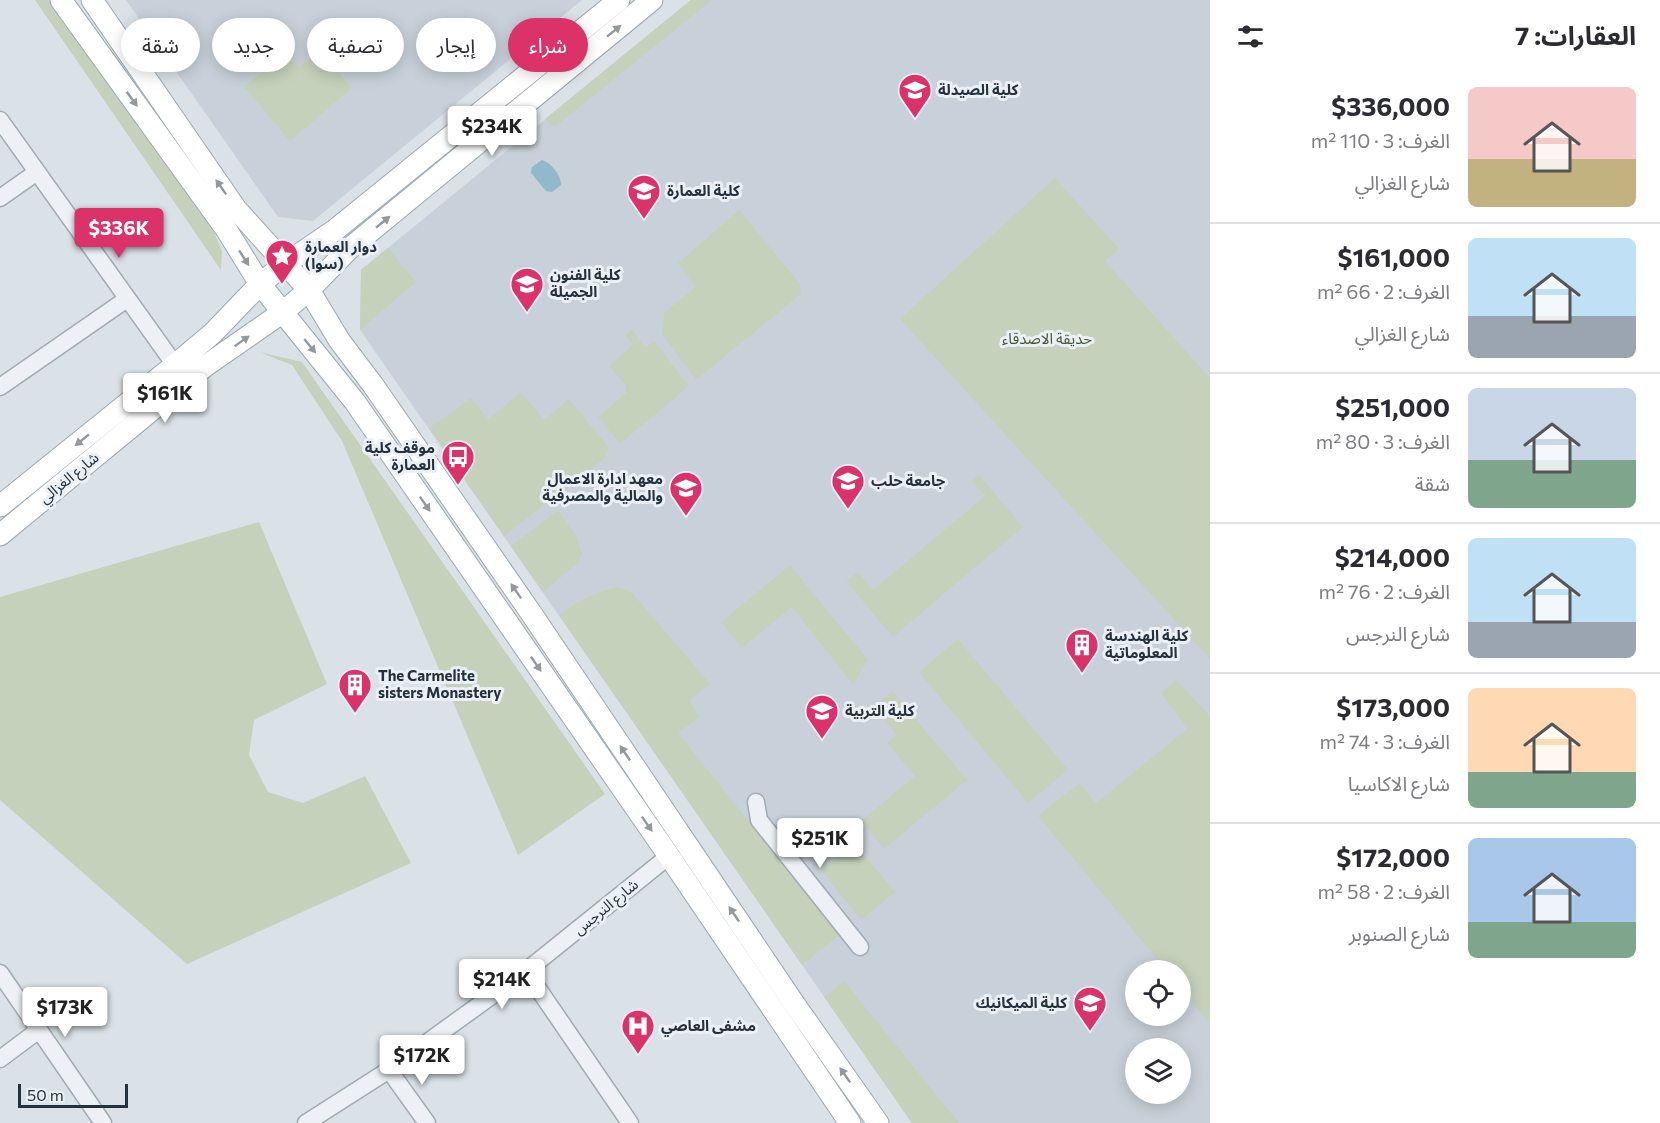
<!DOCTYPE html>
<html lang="ar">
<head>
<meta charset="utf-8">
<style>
	:root { --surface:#fff; --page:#f2f2f3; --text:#2b2b33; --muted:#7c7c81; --line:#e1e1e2; --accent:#da3269 }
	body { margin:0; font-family:Commissioner,"Noto Sans Arabic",sans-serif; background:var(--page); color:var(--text); direction:rtl; height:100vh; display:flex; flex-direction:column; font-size:22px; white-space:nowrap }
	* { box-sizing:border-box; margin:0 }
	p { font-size:20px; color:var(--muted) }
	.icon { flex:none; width:33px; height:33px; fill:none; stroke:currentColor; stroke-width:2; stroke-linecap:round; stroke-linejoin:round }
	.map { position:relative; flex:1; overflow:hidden; direction:ltr }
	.sheet { display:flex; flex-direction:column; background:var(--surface); width:450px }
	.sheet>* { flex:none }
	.hud { position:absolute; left:18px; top:18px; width:570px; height:54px; direction:rtl; display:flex; gap:12px }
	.tools { position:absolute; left:1125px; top:960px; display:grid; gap:12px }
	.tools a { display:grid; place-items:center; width:66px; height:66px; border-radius:50%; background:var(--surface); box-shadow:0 3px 15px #0003; font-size:30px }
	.scale { position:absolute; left:18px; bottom:15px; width:110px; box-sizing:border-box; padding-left:6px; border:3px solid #24323e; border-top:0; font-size:16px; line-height:21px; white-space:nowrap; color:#24323e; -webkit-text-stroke:4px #eaf0f5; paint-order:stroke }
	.price { position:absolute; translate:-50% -51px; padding:0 14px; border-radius:6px; background:#fff; color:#222; font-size:20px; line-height:39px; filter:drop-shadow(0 2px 3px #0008) }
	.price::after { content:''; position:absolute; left:50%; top:36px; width:18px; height:14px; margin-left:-9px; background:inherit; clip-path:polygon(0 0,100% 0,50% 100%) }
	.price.current { background:var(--accent); color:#fff }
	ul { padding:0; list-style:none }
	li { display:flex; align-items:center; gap:18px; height:150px; padding:0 24px }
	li+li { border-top:2px solid var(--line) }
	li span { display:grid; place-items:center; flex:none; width:168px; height:120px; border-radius:9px; color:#555 }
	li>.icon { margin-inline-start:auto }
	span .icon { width:72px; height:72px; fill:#fffc; stroke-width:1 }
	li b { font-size:26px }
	h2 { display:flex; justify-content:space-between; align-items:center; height:72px; padding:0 24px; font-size:26px }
	.pill { padding:0 21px; border-radius:27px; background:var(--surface); box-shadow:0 3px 15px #0003; font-size:21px; line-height:54px }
	.pill.current { background:var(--accent); color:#fff }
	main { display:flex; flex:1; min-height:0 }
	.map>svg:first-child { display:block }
	.built { fill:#c8d1d9; fill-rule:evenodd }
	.green { fill:#c5d1bb }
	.water { fill:#91b8cb }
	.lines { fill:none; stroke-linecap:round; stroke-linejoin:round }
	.minor-casing { stroke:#a0aab1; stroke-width:19 }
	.major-casing { stroke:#99a8b3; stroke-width:23 }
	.minor { stroke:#edf1f5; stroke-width:16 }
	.major { stroke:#fff; stroke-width:21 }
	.oneway { fill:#92989e }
	.labels { text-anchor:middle; stroke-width:6; stroke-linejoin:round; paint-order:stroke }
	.poi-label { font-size:15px; font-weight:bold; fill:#24323e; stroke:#eaf0f5; text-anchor:start }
	.park-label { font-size:15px; fill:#3f5b30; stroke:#eaf0f5 }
	.street-label { font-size:15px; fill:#24323e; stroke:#eaf0f5 }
</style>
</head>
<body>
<main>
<section class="sheet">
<h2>العقارات: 7<svg class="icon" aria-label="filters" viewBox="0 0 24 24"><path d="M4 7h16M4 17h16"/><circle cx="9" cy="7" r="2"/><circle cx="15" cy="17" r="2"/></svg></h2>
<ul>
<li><span style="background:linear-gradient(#f6c9c9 60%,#c2b280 0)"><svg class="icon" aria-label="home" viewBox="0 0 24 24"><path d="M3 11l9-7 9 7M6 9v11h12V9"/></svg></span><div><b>$336,000</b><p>الغرف: 3 · 110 m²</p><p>شارع الغزالي</p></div></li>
<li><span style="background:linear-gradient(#bfe0f5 65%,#9aa5b1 0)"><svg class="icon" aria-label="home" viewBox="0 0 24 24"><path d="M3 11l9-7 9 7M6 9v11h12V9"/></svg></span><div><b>$161,000</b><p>الغرف: 2 · 66 m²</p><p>شارع الغزالي</p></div></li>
<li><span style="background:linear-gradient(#c9d6e8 60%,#7fa58c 0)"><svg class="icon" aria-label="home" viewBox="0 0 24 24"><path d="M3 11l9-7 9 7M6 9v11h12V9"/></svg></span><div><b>$251,000</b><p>الغرف: 3 · 80 m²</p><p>شقة</p></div></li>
<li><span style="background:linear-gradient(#bfe0f5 70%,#9aa5b1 0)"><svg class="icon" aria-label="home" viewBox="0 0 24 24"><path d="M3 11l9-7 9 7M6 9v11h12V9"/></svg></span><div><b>$214,000</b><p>الغرف: 2 · 76 m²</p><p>شارع النرجس</p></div></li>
<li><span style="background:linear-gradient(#ffd9b3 70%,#7fa58c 0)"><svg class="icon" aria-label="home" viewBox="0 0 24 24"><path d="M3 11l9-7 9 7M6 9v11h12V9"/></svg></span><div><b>$173,000</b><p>الغرف: 3 · 74 m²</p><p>شارع الاكاسيا</p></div></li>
<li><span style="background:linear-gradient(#a9c7e8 70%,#7fa58c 0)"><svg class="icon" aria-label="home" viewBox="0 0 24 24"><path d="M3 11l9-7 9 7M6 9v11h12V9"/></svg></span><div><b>$172,000</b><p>الغرف: 2 · 58 m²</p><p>شارع الصنوبر</p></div></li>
</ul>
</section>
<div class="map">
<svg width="1210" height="1123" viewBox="0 0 1210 1123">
	<rect width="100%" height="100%" fill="#dae2e7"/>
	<g class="built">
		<polygon points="126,0 582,0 313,221 278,217"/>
		<path d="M691,0h519v1123h-298l-552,-793 1,-60zM1136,970h44v46h-44zM1136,1048h44v46h-44z"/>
	</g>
	<g class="green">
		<polygon points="35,0 52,0 125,108 213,230 222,251 221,270"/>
		<polygon points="691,0 712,0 556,126 549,124 545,119"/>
		<polygon points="320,51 352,88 290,141 244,87 285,52 299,68"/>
		<polygon points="1055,178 1119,249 1105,261 1210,378 1210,659 900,319"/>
		<polygon points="739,210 800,284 801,294 696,380 662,334 664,313 695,287 678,263"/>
		<polygon points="388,248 416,282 360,330 361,270"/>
		<polygon points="632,330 645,347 654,341 689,386 620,444 598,417 626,393 625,384 609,366 633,345 625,335"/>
		<polygon points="259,352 302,362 605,794 518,855 342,441 292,365"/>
		<polygon points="521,392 544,420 569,399 609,448 605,458 504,536 429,428 471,398 488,419"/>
		<polygon points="979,475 1023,527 893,637 846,581 858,572 873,590 985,496 972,481"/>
		<polygon points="558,510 576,535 582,554 578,563 543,592 511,546"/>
		<polygon points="259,522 327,684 254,720 249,755 268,792 303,803 365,776 411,863 187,964 0,800 0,597"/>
		<polygon points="790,565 868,660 853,685 792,607 742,648 721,622"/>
		<path d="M619,587l13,6 78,91 -21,17 11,16 -22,16 162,202 -38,30 -243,-350c18,-14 38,-24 60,-28z"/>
		<polygon points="958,639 1068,770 1028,803 919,672"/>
		<polygon points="1176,680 1210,716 1210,1024 1181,989 1180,970 1166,970 1038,816 1079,783 1096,803 1187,729 1161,693"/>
		<polygon points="892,691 967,780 884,849 861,821 915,776 887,743 897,735 873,707"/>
		<polygon points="854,843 895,892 861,920 821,870"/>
		<polygon points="844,981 959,1123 912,1123 824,997"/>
	</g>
	<path class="water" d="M542,160c9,3 19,15 19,25l-9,7 -6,-1 -15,-18 1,-6z"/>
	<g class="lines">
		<g class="minor-casing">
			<g id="minor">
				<polyline points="0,120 175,365"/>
				<polyline points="0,198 37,172"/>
				<polyline points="0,387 127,299"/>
				<polyline points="756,802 759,820 860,947"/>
				<polyline points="526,971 630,1123"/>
				<polyline points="0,973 103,1123"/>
				<polyline points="0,1059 39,1030"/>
				<polyline points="389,1070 427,1123"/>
				<polyline points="306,1123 389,1070 526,971 669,856"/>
			</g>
		</g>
		<g class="major-casing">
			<g id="major">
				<polyline points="61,0 226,229 260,284 355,402 669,856 850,1123"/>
				<polyline points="92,0 236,209 309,290 339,340 373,385 531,613 793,1002 878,1123"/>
				<polyline points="0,506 175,365 213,333 260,284 285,264 335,230 619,0"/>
				<polyline points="0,535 204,367 283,312 309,290 350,248 652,0"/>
			</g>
		</g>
		<use href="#minor" class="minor"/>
		<use href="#major" class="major"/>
	</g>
	<defs><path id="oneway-solid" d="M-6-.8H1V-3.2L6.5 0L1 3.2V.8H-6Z" transform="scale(1.5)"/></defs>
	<g class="oneway">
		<use href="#oneway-solid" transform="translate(614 31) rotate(-39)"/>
		<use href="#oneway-solid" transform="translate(132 99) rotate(54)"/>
		<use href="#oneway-solid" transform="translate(221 187) rotate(-125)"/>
		<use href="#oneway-solid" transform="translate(383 222) rotate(-39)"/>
		<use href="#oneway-solid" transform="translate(244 258) rotate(57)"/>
		<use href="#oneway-solid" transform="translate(242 341) rotate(-35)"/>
		<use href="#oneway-solid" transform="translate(310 346) rotate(51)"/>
		<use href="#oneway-solid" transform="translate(82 440) rotate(141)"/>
		<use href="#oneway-solid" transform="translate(425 504) rotate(55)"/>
		<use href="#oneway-solid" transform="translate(516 591) rotate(-125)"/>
		<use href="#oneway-solid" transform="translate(536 664) rotate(55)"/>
		<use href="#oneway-solid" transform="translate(625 753) rotate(-124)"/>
		<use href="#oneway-solid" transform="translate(647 824) rotate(55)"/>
		<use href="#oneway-solid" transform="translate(734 914) rotate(-124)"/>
		<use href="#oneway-solid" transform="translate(845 1075) rotate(-125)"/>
	</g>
	<defs>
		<g id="university-pin" transform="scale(1.725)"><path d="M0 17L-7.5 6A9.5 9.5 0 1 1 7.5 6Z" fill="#da3269" stroke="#eaf0f5"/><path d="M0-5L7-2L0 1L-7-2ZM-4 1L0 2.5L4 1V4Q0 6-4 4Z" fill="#fff"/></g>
		<g id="sight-pin" transform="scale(1.725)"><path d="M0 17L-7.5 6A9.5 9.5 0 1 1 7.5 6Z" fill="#da3269" stroke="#eaf0f5"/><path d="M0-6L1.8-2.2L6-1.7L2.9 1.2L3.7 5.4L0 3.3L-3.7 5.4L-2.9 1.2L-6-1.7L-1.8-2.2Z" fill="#fff"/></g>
		<g id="bus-pin" transform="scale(1.725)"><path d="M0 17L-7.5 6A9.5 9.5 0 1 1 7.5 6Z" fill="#da3269" stroke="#eaf0f5"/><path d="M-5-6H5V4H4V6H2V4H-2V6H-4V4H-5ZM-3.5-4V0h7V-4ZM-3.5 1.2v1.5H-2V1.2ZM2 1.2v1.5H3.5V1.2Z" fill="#fff"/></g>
		<g id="building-pin" transform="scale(1.725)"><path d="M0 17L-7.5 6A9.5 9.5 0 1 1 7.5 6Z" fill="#da3269" stroke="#eaf0f5"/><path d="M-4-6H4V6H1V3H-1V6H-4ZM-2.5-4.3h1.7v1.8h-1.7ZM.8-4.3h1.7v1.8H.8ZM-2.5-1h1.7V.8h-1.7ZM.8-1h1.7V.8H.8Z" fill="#fff"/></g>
		<g id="hospital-pin" transform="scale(1.725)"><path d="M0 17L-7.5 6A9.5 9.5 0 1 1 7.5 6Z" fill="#da3269" stroke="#eaf0f5"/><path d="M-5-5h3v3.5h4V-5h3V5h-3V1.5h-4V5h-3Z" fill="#fff"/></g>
	</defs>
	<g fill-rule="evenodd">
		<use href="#university-pin" x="915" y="90"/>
		<use href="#university-pin" x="644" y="191"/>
		<use href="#sight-pin" x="282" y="256"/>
		<use href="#university-pin" x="527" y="284"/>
		<use href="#bus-pin" x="458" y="457"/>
		<use href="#university-pin" x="848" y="481"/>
		<use href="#university-pin" x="686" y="488"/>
		<use href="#building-pin" x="1082" y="645"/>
		<use href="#building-pin" x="355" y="685"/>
		<use href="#university-pin" x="822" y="711"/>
		<use href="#university-pin" x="1090" y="1003"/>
		<use href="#hospital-pin" x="638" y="1026"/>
	</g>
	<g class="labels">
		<g class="poi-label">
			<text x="938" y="95">كلية الصيدلة</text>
			<text x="667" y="196">كلية العمارة</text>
			<text x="305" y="252">دوار العمارة<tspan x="305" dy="17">(سوا)</tspan></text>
			<text x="550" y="280">كلية الفنون<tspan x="550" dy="17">الجميلة</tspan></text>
			<text x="435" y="453" text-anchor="end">موقف كلية<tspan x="435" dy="17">العمارة</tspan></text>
			<text x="663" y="484" text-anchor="end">معهد ادارة الاعمال<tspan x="663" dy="17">والمالية والمصرفية</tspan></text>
			<text x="871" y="486">جامعة حلب</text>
			<text x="1105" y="641">كلية الهندسة<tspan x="1105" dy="17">المعلوماتية</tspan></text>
			<text x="378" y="681">The Carmelite<tspan x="378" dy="17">sisters Monastery</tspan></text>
			<text x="845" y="716">كلية التربية</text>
			<text x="1067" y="1008" text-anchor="end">كلية الميكانيك</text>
			<text x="661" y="1031">مشفى العاصي</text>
		</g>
		<g class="park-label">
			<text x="1047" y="344">حديقة الاصدقاء</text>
		</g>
		<g class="street-label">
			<text transform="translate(69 478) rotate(-39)" y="5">شارع الغزالي</text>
			<text transform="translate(606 907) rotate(-39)" y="5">شارع النرجس</text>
		</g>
	</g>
</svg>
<div class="tools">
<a><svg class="icon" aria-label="locate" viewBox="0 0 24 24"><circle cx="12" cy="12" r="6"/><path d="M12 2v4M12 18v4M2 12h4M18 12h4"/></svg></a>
<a><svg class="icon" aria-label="layers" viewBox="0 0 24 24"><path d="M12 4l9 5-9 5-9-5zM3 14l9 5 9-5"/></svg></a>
</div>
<div class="scale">50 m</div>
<b class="price" style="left:492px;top:157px">$234K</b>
<b class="price current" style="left:119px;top:259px">$336K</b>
<b class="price" style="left:165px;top:424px">$161K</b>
<b class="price" style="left:820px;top:869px">$251K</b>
<b class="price" style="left:502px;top:1010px">$214K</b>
<b class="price" style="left:65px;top:1038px">$173K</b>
<b class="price" style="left:422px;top:1086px">$172K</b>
<div class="hud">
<a class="pill current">شراء</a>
<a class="pill">إيجار</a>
<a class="pill">تصفية</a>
<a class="pill">جديد</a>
<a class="pill">شقة</a>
</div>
</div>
</main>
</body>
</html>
